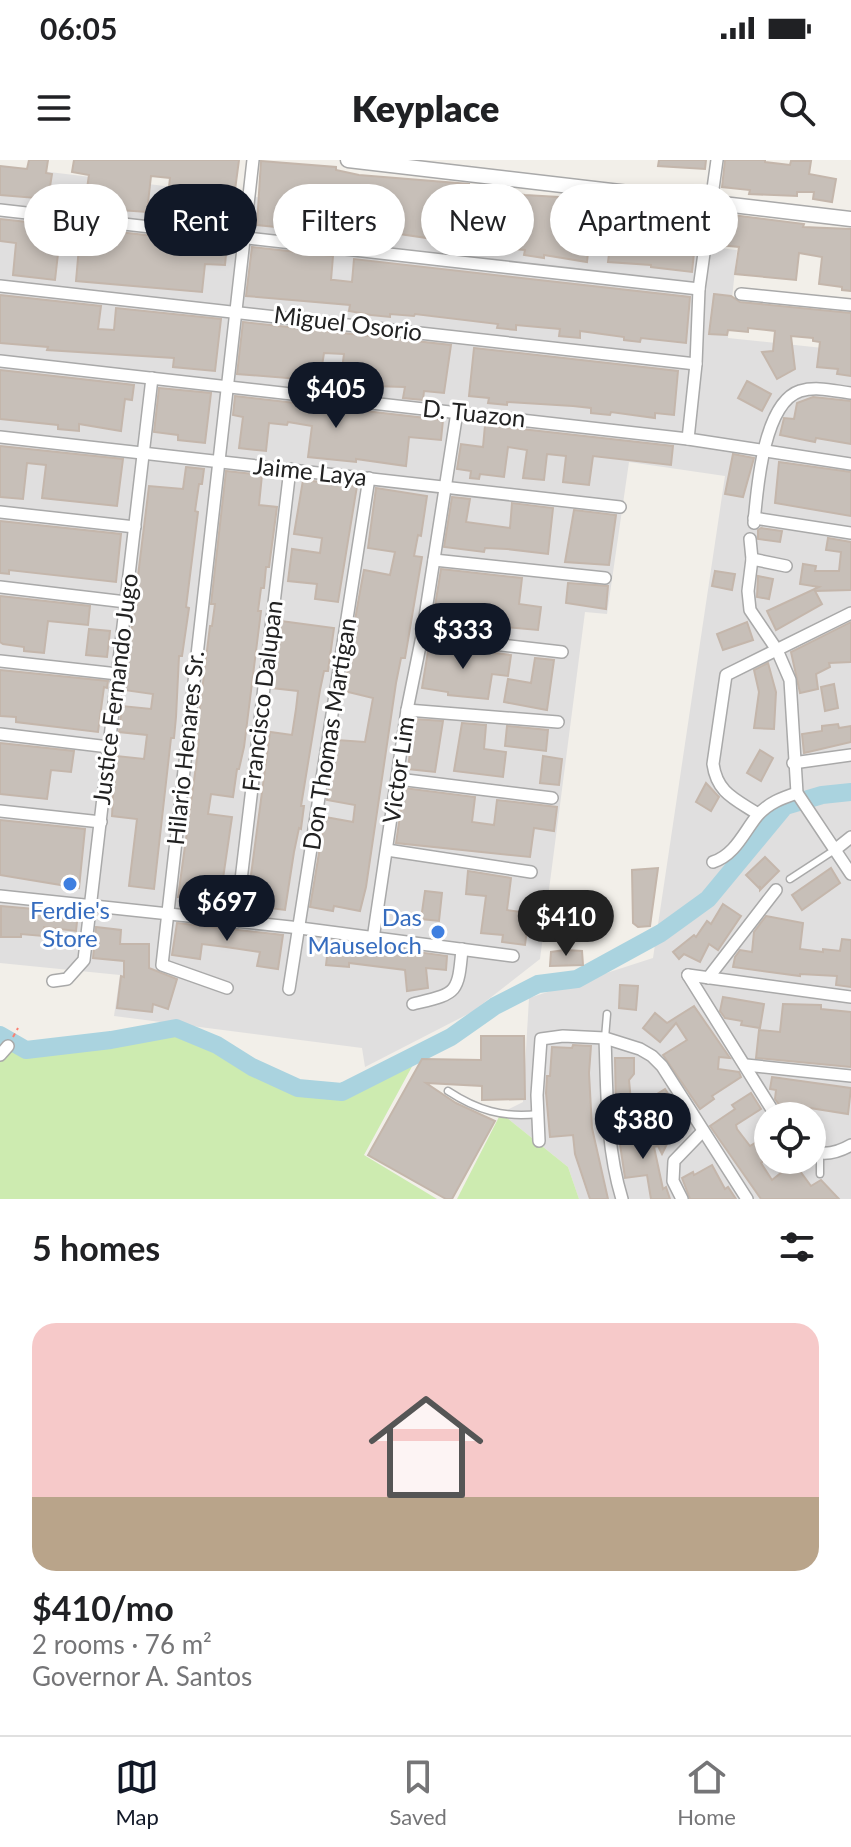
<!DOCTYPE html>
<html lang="en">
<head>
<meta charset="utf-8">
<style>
	:root { --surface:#fff; --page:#f6f6f6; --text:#202124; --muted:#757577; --line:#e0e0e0; --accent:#111827 }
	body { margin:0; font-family:Lato,sans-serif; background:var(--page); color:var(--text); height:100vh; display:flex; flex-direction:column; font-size:30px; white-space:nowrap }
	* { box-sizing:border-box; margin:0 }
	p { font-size:26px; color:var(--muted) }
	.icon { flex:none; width:44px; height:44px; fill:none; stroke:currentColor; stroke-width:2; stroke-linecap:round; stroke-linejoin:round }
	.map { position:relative; height:1039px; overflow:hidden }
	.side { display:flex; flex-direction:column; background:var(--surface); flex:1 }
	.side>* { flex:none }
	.guide { position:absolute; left:24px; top:24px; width:804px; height:72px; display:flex; gap:16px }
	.controls { position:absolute; left:754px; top:942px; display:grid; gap:16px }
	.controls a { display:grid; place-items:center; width:72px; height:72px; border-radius:50%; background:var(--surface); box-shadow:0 4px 12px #0003; font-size:40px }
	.price { position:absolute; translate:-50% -68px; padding:0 18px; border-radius:28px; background:var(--accent); color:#fff; font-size:26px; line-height:52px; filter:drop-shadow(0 2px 4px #0008) }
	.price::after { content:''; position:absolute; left:50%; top:48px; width:24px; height:18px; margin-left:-12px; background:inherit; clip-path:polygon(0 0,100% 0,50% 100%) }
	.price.on { background:#222; color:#fff }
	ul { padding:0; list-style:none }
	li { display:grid; align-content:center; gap:16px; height:424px; padding:0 32px }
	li+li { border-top:2px solid var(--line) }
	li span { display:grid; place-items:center; height:248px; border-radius:24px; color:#555 }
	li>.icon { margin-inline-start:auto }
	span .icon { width:144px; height:144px; fill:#fffc; stroke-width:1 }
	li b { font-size:34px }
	h2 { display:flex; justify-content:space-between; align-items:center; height:96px; padding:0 32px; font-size:34px }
	.pill { padding:0 28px; border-radius:36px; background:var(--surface); box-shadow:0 4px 12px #0003; font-size:28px; line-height:72px }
	.pill.on { background:var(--accent); color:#fff }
	.status { display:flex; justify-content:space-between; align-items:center; height:56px; padding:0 40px; background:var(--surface); direction:ltr }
	.status svg { height:22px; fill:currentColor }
	header { display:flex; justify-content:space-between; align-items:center; height:104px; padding:0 32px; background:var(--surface); font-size:36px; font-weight:800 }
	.tabs { display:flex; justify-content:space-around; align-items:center; height:112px; border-top:2px solid var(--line); background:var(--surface); font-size:22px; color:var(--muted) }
	.tabs a { display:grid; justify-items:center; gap:4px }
	.tabs .on { color:var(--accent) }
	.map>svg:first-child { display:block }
	.residential { fill:#e0dfdf; fill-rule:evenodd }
	.grass { fill:#cdebb0 }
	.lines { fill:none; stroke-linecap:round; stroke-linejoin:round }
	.river { stroke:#aad3df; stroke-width:18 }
	.building { fill:#c7bfb8; stroke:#c4b6ab; stroke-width:2 }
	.service-casing { stroke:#a9a9a9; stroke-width:9 }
	.minor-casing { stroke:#a9a9a9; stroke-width:14 }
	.tertiary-casing { stroke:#a9a9a9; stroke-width:17 }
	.path { stroke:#fa8072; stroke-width:2; stroke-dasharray:4 4; stroke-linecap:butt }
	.service { stroke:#fff; stroke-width:6 }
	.minor { stroke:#fff; stroke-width:11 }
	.tertiary { stroke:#fff; stroke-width:14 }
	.shop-dot { fill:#3f7fe0; stroke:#fff; stroke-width:3 }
	.labels { text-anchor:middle; stroke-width:6; stroke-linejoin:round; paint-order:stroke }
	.street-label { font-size:24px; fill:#222; stroke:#fff }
	.shop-label { font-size:24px; fill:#366cbe; stroke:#fff }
</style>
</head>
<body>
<div class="status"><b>06:05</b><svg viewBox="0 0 49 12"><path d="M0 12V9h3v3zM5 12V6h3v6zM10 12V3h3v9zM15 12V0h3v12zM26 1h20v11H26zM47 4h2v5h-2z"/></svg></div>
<header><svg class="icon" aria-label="menu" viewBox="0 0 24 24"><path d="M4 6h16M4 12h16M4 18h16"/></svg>Keyplace<svg class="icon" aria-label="search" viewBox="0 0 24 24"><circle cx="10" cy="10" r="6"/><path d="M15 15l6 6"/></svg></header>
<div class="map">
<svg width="851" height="1039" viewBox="0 0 851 1039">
	<rect width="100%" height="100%" fill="#f2efe9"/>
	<path class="residential" d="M0,6l255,31 482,53 -9,88 123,13v848h-272l-11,-32 -67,-54 22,-11 6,-104 124,-40 72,-482 -96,-14 -22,152 -22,-2 -45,347 -68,53 -107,55 -3,-19 -248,-32 6,-41 -120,-12zM768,956h44v44h-44z"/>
	<g class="grass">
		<polygon points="176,868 217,885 252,907 298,928 342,932 421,890 364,995 437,1039 0,1039 0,875 26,890 111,880"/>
		<polygon points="501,953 568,1007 579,1039 457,1039"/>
	</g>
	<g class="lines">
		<polyline class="river" points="0,875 26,890 111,880 176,868 217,885 252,907 298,928 342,932 451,877 495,846 538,824 577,819 661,773 708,739 785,646 822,635 851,632"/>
	</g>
	<g class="building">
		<polygon points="29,0 48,0 46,13 52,14 48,39 0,35 0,6 27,9"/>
		<polygon points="74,0 239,0 231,60 166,53 170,18 151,16 147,52 106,49 107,44 85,42 89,15 72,12"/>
		<polygon points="659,0 706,0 705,9 658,6"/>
		<polygon points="725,0 765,0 765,2 790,5 791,1 811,1 809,14 836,19 832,42 813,39 814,32 797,32 797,36 749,34 750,30 722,27"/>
		<polygon points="261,1 336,7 336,10 359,15 469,24 469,27 525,35 575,38 571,70 590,73 587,102 544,95 544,98 524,95 525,90 504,88 509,55 484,53 484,55 450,53 447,81 379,71 378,81 360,79 361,73 317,70 321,39 288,35 285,68 257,65"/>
		<polygon points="593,39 656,46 652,81 675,84 679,52 698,54 692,112 651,107 651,105 608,102 612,70 589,67"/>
		<polygon points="724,54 804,64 803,67 851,69 851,131 842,130 842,127 819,124 822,97 799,93 796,120 735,114 739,87 720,85"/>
		<polygon points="0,59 227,84 225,105 205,104 202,132 76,121 79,87 59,85 55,120 13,115 16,83 0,81"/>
		<polygon points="252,87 333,96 331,120 334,120 352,122 354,99 690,137 686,183 641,178 640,182 624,180 624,177 580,171 580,178 559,176 560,169 516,165 516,170 497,168 498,164 415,154 414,156 390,154 390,157 371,155 349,151 350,145 246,136"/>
		<polygon points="714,134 731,136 740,142 851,153 851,216 837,214 838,209 817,207 820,182 813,181 813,178 791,176 795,209 777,219 762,192 773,191 775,171 748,168 748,172 728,170 727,175 709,174"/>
		<polygon points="0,135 101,146 98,169 114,170 116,148 221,159 215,211 173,207 174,198 47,190 48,187 0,183"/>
		<polygon points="243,162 451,185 444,233 424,231 423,240 403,238 405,227 340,225 344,194 324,193 320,218 300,216 299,219 237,214"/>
		<polygon points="474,188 678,211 674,255 655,253 655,258 611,252 610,255 591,253 591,248 573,246 507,242 507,245 488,243 489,238 469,236"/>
		<polygon points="0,210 134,225 132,240 125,239 121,271 79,264 79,271 58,269 58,265 0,259"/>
		<polygon points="747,221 771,234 762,251 738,238"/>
		<polygon points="159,228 211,233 205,283 178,280 178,275 154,272"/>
		<polygon points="235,236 443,260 441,280 409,277 406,306 356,299 356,302 308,297 312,266 288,262 287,265 269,263 266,291 239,288 243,257 233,255"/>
		<polygon points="813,237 851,241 851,284 816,278 815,282 780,275 784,258 794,259 797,243"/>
		<polygon points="485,265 673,286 671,305 593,296 589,325 563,322 566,296 547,294 544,320 523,318 527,290 508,287 504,317 480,314 479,319 470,318 471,311 457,309 461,284 483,287"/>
		<polygon points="0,286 123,299 117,346 42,338 46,305 27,303 23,339 0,337"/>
		<polygon points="733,294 754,298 743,337 725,334"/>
		<polygon points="779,302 851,312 851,356 775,343"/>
		<polygon points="186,307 204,309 202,324 199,324 195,351 198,352 186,447 189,448 182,496 179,496 176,557 174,578 171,578 154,729 129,726 137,659 112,656 113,636 117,596 144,599 147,575 119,572 122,546 151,549 153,534 124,530 149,326 183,329"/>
		<polygon points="226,311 262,315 259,345 277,347 269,407 266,407 264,428 261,428 258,451 261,451 244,587 239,609 237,609 233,637 211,634 208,654 232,657 220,739 198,739 178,737 196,606 199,580 196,580 210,466 212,466 215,444 211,444"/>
		<polygon points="303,320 357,326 338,442 315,439 317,424 288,421 292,389 320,393 322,378 294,374"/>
		<polygon points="376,328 427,336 421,376 418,375 414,396 422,397 405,498 401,498 396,523 366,727 360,751 334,746 333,751 310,747 325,657 353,662 355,645 327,640 337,580 365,582 373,538 344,531 357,448 364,410 390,415 395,392 368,388"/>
		<polygon points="452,337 470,339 466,362 510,368 512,343 553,348 548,394 507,389 485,388 484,392 444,387"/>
		<polygon points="574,350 616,355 609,405 565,402"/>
		<polygon points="0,361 121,374 116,422 9,410 9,414 0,413"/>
		<polygon points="761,368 782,371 780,382 758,379 758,370"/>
		<polygon points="828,378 851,382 851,430 815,431 822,444 776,470 767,451 819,427 800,424 803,404 816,406 815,411 839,411 841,392 826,390"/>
		<polygon points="441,409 522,418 519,444 541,447 538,470 495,466 494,469 433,458"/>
		<polygon points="715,411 735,414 732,430 712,426"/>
		<polygon points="758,416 773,419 769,439 757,437"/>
		<polygon points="568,423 608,426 606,449 566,443"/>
		<polygon points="0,436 90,446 88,465 48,461 44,493 24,491 24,487 3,484 0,482"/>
		<polygon points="281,461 334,468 328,511 324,511 320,530 301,646 304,646 301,669 299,668 294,692 285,750 247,745 270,572 292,575 296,549 298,531 272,528"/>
		<polygon points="747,462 753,480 723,490 717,474"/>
		<polygon points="851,462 851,502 829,503 830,507 816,514 818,529 800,533 791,492"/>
		<polygon points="89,469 110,471 107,497 86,495"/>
		<polygon points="429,485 511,495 508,516 492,514 488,539 448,535 448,532 422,528"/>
		<polygon points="535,498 554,500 547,550 504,542 508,519 531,523"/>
		<polygon points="768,503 776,532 774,569 754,568 759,532 754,510"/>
		<polygon points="0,510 108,521 107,528 104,527 98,572 16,562 16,557 0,556"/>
		<polygon points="834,524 838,548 825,551 821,527"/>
		<polygon points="414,559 443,561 435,612 408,609"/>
		<polygon points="462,563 486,565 484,589 506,592 503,617 454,611"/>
		<polygon points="838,564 839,568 851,566 851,582 804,593 802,574 822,571 822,566"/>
		<polygon points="507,566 548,570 546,591 505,586"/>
		<polygon points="0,583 74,591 71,612 51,610 47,639 0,634"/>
		<polygon points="760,590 773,598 761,621 747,613"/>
		<polygon points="543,596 562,599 559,625 540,623"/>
		<polygon points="706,623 719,637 711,651 696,642"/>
		<polygon points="404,628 475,637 472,662 494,665 497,640 557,647 554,671 534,668 530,697 396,683"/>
		<polygon points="0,660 85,669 79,728 0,715"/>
		<polygon points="765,697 779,711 760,730 760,726 759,728 746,715"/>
		<polygon points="658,708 650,766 638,767 633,763 632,710"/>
		<polygon points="831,708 840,723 802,750 792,735"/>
		<polygon points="468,711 511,718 507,750 529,753 525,785 502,782 503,775 481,773 486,736 466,734"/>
		<polygon points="425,731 442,733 439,761 421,759"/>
		<polygon points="723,744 741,756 718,790 709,784 700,802 684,794 679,799 673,792 694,775 696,777 707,761 711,764"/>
		<polygon points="1,746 78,753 76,771 44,767 43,776 21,774 21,777 1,777"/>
		<polygon points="766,756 803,763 800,789 823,792 823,789 840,791 842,779 851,780 851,827 836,825 837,816 800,814 800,816 733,807 735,797 740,790 752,792 754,772"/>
		<polygon points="177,763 283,775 278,809 257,806 260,792 226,787 202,784 200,799 172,795"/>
		<polygon points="96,767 121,770 120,784 149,784 149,808 177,819 168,849 153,844 152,852 117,848 121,816 124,817 124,801 93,798"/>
		<polygon points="329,780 447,796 446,810 426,808 428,828 407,831 405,810 349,803 349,807 326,805"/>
		<polygon points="565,790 582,791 583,805 550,806 551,792"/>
		<polygon points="620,825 638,826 636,850 619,848"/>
		<polygon points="723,837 764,844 760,868 741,865 742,861 725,858 720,851"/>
		<polygon points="783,844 821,845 821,849 851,852 851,907 756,898 759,870 780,872"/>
		<polygon points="694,846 730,898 719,897 718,909 739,912 741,917 712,936 714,939 700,949 663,895 687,880 676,863 660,882 643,868 655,853 667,863"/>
		<polygon points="481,876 524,876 525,939 482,940 482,926 426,923 456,943 495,961 452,1039 446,1039 368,995 422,899 481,900"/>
		<polygon points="573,885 591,886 589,913 592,968 608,1039 590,1039 575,994 573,975 550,977 546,933 547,916 550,916 552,887 572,888"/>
		<polygon points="615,898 634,898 634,914 629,920 632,952 616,953"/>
		<polygon points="772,917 851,928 848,954 810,948 809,956 790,956 791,948 780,946 775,939 776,930 770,929"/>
		<polygon points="665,929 680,952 659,966 644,942"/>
		<polygon points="751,933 761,949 736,965 737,969 750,986 768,975 768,998 761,1003 772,1020 797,1000 803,1008 800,1011 811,1026 821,1020 839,1039 761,1039 710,966 735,949 732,945"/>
		<polygon points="637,968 641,996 652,976 650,972 668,982 662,994 658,986 654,987 663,1029 666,1027 670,1039 651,1039 647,1015 625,1018 618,971"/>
		<polygon points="712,1005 725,1029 728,1027 736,1039 690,1039 682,1018 693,1012 694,1015"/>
	</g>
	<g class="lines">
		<g class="service-casing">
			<g id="service">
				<polyline points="790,719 836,689"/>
				<polyline points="605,878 607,854"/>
				<path d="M448,931c29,19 55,27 90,23"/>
				<polyline points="820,994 820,1014"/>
			</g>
		</g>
		<g class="minor-casing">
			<g id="minor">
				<polyline points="0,50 699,129"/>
				<polyline points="0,126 696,204"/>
				<polyline points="741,134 851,145"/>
				<polyline points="0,201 688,279 851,304"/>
				<polyline points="0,277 620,347"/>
				<polyline points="688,279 696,204 699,129 717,0"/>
				<polyline points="0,352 135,367"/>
				<polyline points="754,358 851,373"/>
				<path d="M754,363c3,-33 9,-120 46,-132 17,-5 34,0 51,2"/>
				<polyline points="750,379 752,399 748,431 750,450 777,490 790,520 797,633 851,714"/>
				<polyline points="752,399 786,406"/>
				<polyline points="434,400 605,418"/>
				<polyline points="0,427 126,442"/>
				<polyline points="422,476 562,492"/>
				<polyline points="0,501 118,514"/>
				<polyline points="407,550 558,562"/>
				<polyline points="0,574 109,587"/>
				<polyline points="793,603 851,595"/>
				<polyline points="398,619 552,638"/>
				<polyline points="0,651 101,662"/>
				<path d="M758,654c-23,-15 -41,-21 -45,-50l13,-89 125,-62"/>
				<polyline points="836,689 851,677"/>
				<polyline points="387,690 531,712"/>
				<path d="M713,702c22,-7 31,-30 44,-46 11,-13 25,-18 40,-23"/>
				<polyline points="0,736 300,768 513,796"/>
				<polyline points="236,762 290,309"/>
				<polyline points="373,779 407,550 422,476 457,252"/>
				<polyline points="688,815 776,956"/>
				<polyline points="688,815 851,837"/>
				<polyline points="708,818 776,730"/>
				<polyline points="53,821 67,819 84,800 152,218"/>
				<polyline points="227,828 162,805 253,0"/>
				<polyline points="289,829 369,318"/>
				<path d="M413,844c44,-11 45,-9 49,-55"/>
				<path d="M605,878c2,54 1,109 17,161"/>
				<polyline points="0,895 8,886"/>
				<polyline points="746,905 851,916"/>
				<polyline points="539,981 537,935 541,879 563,876 605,878 640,889 652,896 662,906 747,1039"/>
				<path d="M812,991c14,5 27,1 39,-6"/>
				<polyline points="682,1039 673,1021 674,1001 702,972"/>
			</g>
		</g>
		<g class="tertiary-casing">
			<polyline id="tertiary" points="348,0 851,59"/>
		</g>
		<polyline class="path" points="13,877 18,868"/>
		<use href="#service" class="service"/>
		<use href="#minor" class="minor"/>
		<use href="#tertiary" class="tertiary"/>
	</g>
	<g class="shop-dot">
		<circle cx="70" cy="724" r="8"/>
		<circle cx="438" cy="772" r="8"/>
	</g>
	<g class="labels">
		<g class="street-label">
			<text transform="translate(348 164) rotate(7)" y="8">Miguel Osorio</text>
			<text transform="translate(474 254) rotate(6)" y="8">D. Tuazon</text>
			<text transform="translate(310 312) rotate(6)" y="8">Jaime Laya</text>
			<text transform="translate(116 529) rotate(-83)" y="8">Justice Fernando Jugo</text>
			<text transform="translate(263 536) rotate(-83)" y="8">Francisco Dalupan</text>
			<text transform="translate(330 574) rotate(-81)" y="8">Don Thomas Martigan</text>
			<text transform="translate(186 588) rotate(-84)" y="8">Hilario Henares Sr.</text>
			<text transform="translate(399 610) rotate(-82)" y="8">Victor Lim</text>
		</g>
		<g class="shop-label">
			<text x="70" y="759">Ferdie's<tspan x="70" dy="28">Store</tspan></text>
			<text x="422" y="766" text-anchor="end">Das<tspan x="422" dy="28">Mauseloch</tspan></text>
		</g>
	</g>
</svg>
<div class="controls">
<a><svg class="icon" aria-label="locate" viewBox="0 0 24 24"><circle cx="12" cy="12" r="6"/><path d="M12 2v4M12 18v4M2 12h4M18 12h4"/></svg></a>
</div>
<b class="price" style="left:336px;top:270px">$405</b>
<b class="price" style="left:463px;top:511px">$333</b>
<b class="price" style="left:227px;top:783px">$697</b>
<b class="price on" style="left:566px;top:798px">$410</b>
<b class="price" style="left:643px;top:1001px">$380</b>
<div class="guide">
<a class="pill">Buy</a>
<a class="pill on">Rent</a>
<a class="pill">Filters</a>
<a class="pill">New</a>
<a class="pill">Apartment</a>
</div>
</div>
<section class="side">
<h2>5 homes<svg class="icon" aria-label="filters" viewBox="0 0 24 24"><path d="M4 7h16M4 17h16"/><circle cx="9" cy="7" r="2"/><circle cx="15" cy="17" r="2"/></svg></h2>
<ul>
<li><span style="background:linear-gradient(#f6c9c9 70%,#b9a48a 0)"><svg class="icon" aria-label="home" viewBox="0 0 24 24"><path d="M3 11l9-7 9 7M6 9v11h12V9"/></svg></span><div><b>$410/mo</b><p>2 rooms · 76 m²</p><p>Governor A. Santos</p></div></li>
</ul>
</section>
<nav class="tabs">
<a class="on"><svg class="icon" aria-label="map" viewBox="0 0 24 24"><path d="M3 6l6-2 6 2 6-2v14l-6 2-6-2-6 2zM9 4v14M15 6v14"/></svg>Map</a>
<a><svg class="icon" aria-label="saved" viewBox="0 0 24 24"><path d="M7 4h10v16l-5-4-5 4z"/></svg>Saved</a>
<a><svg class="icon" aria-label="home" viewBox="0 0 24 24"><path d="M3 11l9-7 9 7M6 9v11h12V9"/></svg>Home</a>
</nav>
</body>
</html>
